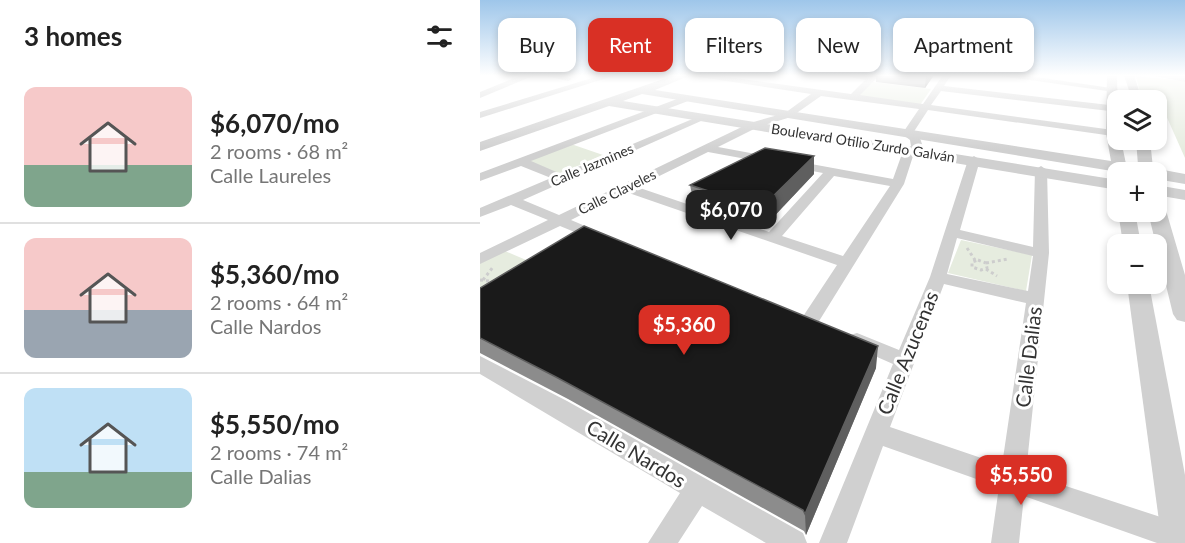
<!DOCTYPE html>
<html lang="en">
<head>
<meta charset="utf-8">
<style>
	:root { --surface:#fff; --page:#f6f6f6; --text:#222; --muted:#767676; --line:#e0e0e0; --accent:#d93025 }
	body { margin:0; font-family:Lato,sans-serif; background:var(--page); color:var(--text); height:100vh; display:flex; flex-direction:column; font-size:22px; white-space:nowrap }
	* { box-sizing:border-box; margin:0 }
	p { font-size:20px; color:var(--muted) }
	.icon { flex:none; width:33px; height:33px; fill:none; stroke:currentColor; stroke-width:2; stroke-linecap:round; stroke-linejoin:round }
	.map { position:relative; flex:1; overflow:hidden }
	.details { display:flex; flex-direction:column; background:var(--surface); width:480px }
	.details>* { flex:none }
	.hud { position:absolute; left:18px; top:18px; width:570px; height:54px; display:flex; gap:12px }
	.controls { position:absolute; left:627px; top:90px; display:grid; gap:12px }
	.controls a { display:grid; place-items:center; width:60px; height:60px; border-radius:12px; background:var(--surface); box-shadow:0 3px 9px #0003; font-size:30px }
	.price { position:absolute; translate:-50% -51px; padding:0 14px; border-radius:12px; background:var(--accent); color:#fff; font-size:20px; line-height:39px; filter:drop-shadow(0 2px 3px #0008) }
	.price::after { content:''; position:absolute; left:50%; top:36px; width:18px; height:14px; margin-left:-9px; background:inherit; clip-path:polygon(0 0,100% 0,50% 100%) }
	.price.active { background:#222; color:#fff }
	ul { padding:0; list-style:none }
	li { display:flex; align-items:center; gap:18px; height:150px; padding:0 24px }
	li+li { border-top:2px solid var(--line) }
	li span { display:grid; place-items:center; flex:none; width:168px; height:120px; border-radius:12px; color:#555 }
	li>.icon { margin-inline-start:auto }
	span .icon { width:72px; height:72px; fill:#fffc; stroke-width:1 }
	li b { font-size:26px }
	h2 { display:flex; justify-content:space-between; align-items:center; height:72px; padding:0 24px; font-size:26px }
	.pill { padding:0 21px; border-radius:12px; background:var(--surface); box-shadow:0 3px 9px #0003; font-size:21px; line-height:54px }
	.pill.active { background:var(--accent); color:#fff }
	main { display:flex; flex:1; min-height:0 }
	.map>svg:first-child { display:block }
	.green { fill:#e6ecdf }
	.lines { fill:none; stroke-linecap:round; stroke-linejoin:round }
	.path { stroke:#cdcdcd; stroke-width:3; stroke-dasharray:3 3; stroke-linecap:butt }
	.minor { fill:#d0d0d0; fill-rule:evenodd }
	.tertiary { fill:#d0d0d0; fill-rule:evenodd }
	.wall { fill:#8c8c8c }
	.shaded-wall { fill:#5f5f5f }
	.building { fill:#1a1a1a; stroke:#5f5f5f; stroke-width:1.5 }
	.labels { text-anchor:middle; stroke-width:6; stroke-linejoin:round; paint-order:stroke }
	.far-street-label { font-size:14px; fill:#333; stroke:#fff }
	.near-street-label { font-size:20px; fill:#333; stroke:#fff }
</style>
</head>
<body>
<main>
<section class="details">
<h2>3 homes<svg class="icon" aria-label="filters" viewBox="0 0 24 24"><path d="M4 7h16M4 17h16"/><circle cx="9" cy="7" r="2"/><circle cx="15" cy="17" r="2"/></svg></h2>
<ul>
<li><span style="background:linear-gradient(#f6c9c9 65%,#7fa58c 0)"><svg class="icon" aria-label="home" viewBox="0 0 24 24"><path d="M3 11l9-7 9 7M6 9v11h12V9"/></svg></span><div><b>$6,070/mo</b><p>2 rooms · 68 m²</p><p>Calle Laureles</p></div></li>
<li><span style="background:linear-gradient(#f6c9c9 60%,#9aa5b1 0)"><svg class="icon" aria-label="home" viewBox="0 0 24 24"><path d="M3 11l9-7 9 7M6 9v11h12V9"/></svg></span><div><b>$5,360/mo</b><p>2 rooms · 64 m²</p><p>Calle Nardos</p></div></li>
<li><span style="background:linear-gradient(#bfe0f5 70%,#7fa58c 0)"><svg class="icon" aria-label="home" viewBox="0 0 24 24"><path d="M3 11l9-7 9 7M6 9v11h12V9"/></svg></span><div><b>$5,550/mo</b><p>2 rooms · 74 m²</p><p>Calle Dalias</p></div></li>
</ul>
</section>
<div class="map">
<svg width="705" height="543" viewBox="0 0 705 543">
	<rect width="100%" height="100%" fill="#fff"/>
	<g class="green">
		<polygon points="656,76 705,81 705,158 677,95 660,93"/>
		<polygon points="393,82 451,89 440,105 376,96"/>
		<polygon points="91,144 123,155 77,175 47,161"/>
		<polygon points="481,240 552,255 546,291 468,273"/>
		<polygon points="25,251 72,271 0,317 0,263"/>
	</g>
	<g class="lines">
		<g class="path">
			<polyline points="487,248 495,260"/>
			<polygon points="498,260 506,263 507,268 501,270 492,267 492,262"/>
			<polyline points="506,263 528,259"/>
			<polyline points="506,269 517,276"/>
			<polyline points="0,280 9,281 10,284"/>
			<polyline points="3,280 13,267"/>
		</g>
		<g class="minor">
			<polygon points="42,75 55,75 0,98 0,92"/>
			<polygon points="63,75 82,75 92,79 88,81"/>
			<polygon points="122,75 136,75 0,118 0,112"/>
			<path d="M207,75h25l139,19 14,-14 -22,-5h37l-20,20 63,9 20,-29h8l-7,11 174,20v6l-177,-21 -10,14 182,25 5,4 -5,2 -185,-26 -15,23 7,5 3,9 -9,6 -10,31 -88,142h-14l-2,-5 37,-56 -211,-73 -55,28 33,14 3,3 -3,3h-10l-34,-14 -80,38v-11l68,-33 -37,-15 -31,12v-9l71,-30 -30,-12 -41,15v-8l205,-77 5,3 -2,2 -157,60 30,13 141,-59 8,2 -187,83 36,15 191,-92 35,-10 26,-19zM341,96l98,13 -17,25 8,6 1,6 -8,5 -10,28 -175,-32 40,-20 33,-10zM228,152l115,21 -54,59 -132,-45zM354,176l56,10 -47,70 -61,-20z"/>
			<polygon points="514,75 542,75 638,89 634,92"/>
			<path d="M494,156l6,4 -20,70 73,17 2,-77 6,-4 6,4 2,83 -23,220 159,52v18h-28l-133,-47 -5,47h-28l8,-56 -116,-41 -36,97h-28l74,-179 -43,-19 -3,-5 3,-5 7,-2 42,17 31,-73 38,-117zM477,238l76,18 -5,35 -81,-17zM464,284l82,19 -24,162 -112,-38z"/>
			<polygon points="0,356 87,401 323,533 327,543 286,543 222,506 198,543 168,543 200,493 0,374"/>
		</g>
		<g class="tertiary">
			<polygon points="195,75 211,75 175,90 631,161 626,133 627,75 637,75 638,140 641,140 646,164 658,165 656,140 670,140 673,168 705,174 705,184 676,179 676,172 638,172 638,176 632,171 162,94 143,101 638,180 638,190 129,106 0,151 0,142"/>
			<polygon points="644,75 654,75 662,100 652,100"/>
			<polygon points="670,75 705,76 705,82"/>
			<polygon points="676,185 705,190 705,200 676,195"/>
			<polygon points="676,202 685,207 705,275 705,322 697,320 693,314 668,212 676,212"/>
			<polygon points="638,211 655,212 661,244 643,244"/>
			<polygon points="647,284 669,284 705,475 705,543 682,543"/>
		</g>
	</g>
	<g class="wall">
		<polygon points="396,75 454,75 445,88 396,82"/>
		<polygon points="334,174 283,228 214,204 210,185"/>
		<polygon points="0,288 396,368 326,535 324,531 88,399 0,353"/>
	</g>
	<g class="shaded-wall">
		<polygon points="446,75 454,75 445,88"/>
		<polygon points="334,156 334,174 283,228 281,208"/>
		<polygon points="398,346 396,368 326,535 325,514"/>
	</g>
	<g class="building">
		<polygon points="285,148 334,156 281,208 210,185"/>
		<polygon points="104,226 398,346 325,514 323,510 76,377 0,338 0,288"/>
	</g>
	<linearGradient id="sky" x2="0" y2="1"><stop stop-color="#9ec6ea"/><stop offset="0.5" stop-color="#fff"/><stop offset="1" stop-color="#fff" stop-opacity="0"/></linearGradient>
	<rect width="705" height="151" fill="url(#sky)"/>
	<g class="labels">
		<g class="far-street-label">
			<text transform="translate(383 143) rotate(9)" y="5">Boulevard Otilio Zurdo Galván</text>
			<text transform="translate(112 165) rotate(-23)" y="5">Calle Jazmines</text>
			<text transform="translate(137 192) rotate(-26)" y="5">Calle Claveles</text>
		</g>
		<g class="near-street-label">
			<text transform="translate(428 353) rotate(-68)" y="7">Calle Azucenas</text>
			<text transform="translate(549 357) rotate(-83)" y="7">Calle Dalias</text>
			<text transform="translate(156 454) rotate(31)" y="7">Calle Nardos</text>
		</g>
	</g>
</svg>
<div class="controls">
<a><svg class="icon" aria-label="layers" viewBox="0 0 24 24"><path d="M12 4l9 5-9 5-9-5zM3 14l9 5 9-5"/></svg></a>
<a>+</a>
<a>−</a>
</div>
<b class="price active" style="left:251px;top:241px">$6,070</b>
<b class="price" style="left:204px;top:356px">$5,360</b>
<b class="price" style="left:541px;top:506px">$5,550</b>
<div class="hud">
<a class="pill">Buy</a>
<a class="pill active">Rent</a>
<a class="pill">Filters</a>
<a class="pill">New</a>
<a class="pill">Apartment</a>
</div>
</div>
</main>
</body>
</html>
